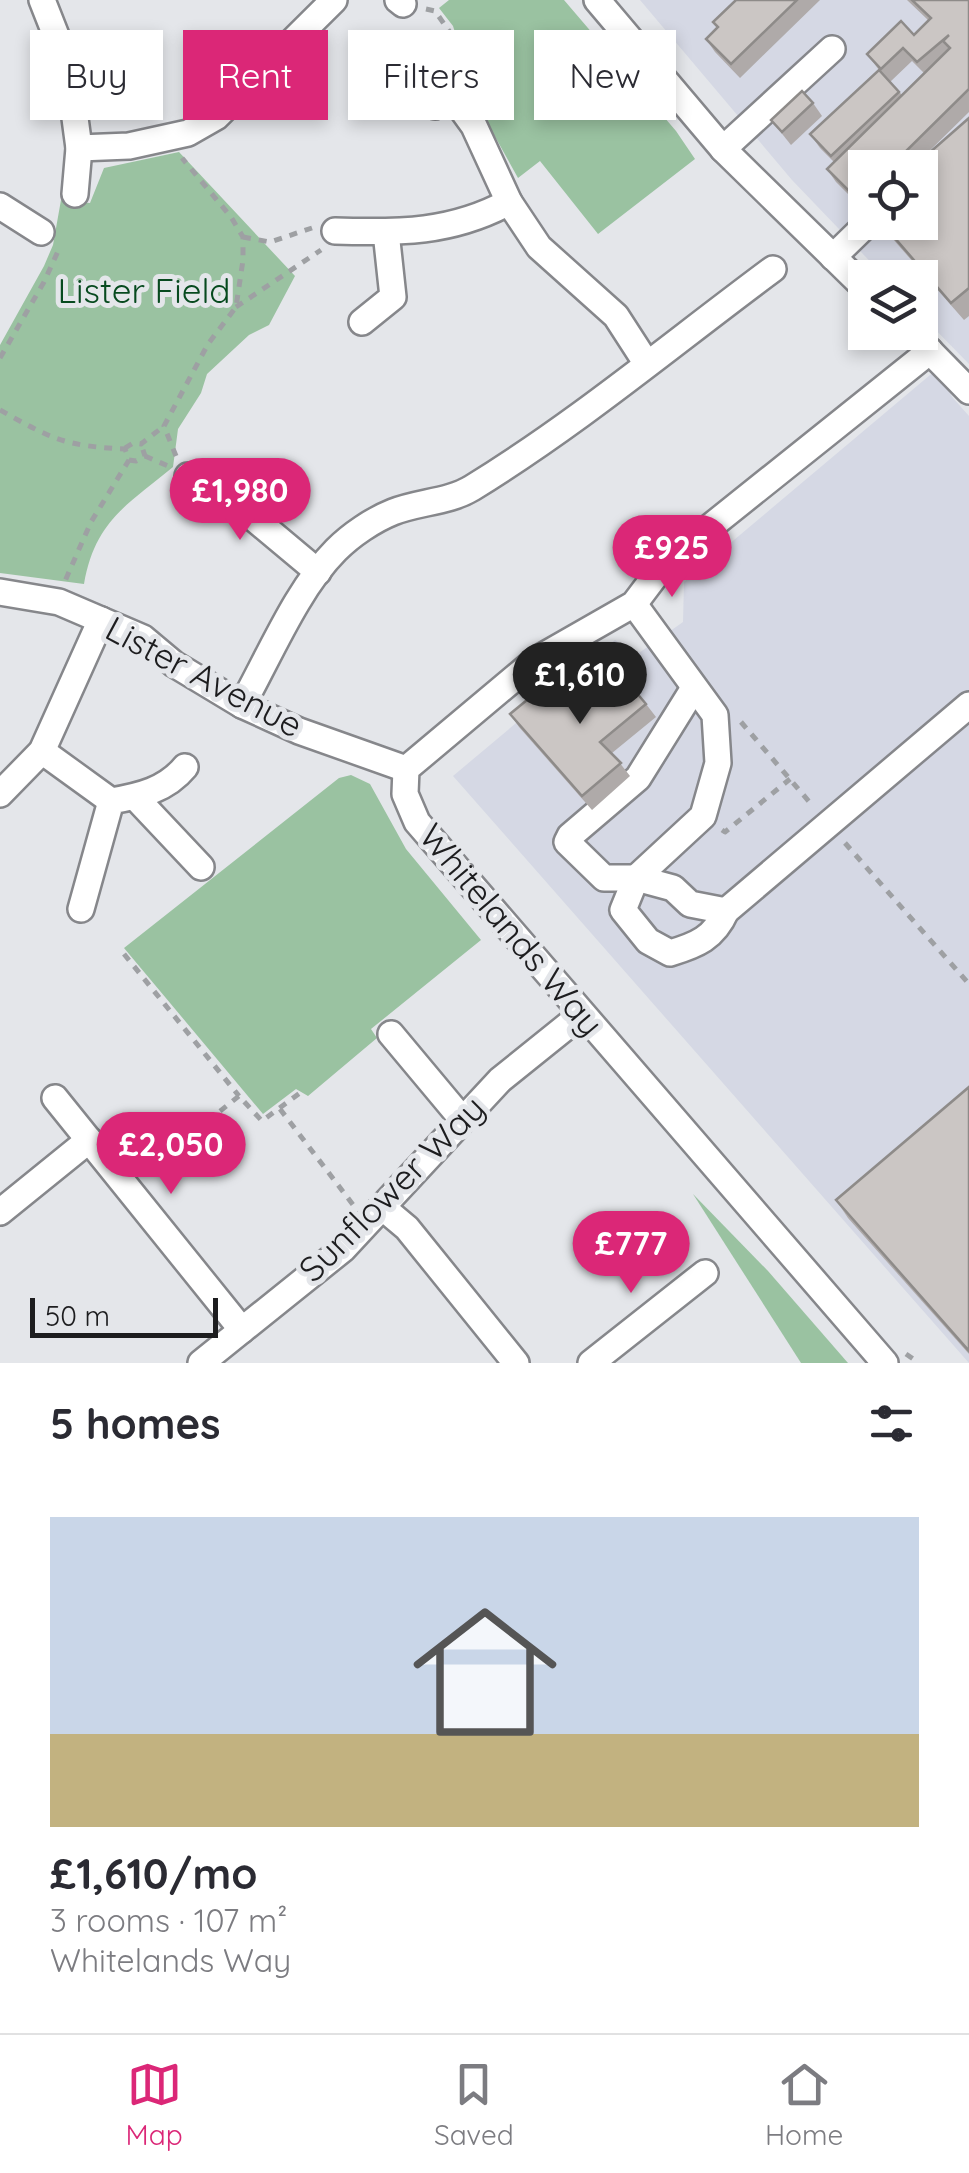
<!DOCTYPE html>
<html lang="en">
<head>
<meta charset="utf-8">
<style>
	:root { --surface:#fff; --page:#f2f2f3; --text:#2b2b33; --muted:#7c7c81; --line:#e1e1e2; --accent:#db2777 }
	body { margin:0; font-family:Quicksand,sans-serif; background:var(--page); color:var(--text); height:100vh; display:flex; flex-direction:column; font-size:38px; white-space:nowrap }
	* { box-sizing:border-box; margin:0 }
	p { font-size:32px; color:var(--muted) }
	.icon { flex:none; width:55px; height:55px; fill:none; stroke:currentColor; stroke-width:2; stroke-linecap:round; stroke-linejoin:round }
	.map { position:relative; height:1363px; overflow:hidden }
	.side { display:flex; flex-direction:column; background:var(--surface); flex:1 }
	.side>* { flex:none }
	.top-card { position:absolute; left:30px; top:30px; width:910px; height:90px; display:flex; gap:20px }
	.fabs { position:absolute; left:848px; top:150px; display:grid; gap:20px }
	.fabs a { display:grid; place-items:center; width:90px; height:90px; border-radius:0px; background:var(--surface); box-shadow:0 5px 15px #0003; font-size:50px }
	.scale { position:absolute; left:30px; bottom:25px; width:188px; box-sizing:border-box; padding-left:10px; border:5px solid #1d1d1f; border-top:0; font-size:28px; line-height:35px; white-space:nowrap; color:#1d1d1f; -webkit-text-stroke:8px #e4e6ea; paint-order:stroke }
	.price { position:absolute; translate:-50% -85px; padding:0 22px; border-radius:35px; background:var(--accent); color:#fff; font-size:32px; line-height:65px; filter:drop-shadow(0 2px 5px #0008) }
	.price::after { content:''; position:absolute; left:50%; top:60px; width:30px; height:22px; margin-left:-15px; background:inherit; clip-path:polygon(0 0,100% 0,50% 100%) }
	.price.selected { background:#222; color:#fff }
	ul { padding:0; list-style:none }
	li { display:grid; align-content:center; gap:20px; height:530px; padding:0 50px }
	li+li { border-top:2px solid var(--line) }
	li span { display:grid; place-items:center; height:310px; border-radius:0px; color:#555 }
	li>.icon { margin-inline-start:auto }
	span .icon { width:180px; height:180px; fill:#fffc; stroke-width:1 }
	li b { font-size:42px }
	h2 { display:flex; justify-content:space-between; align-items:center; height:120px; padding:0 50px; font-size:42px }
	.tag { padding:0 35px; border-radius:0px; background:var(--surface); box-shadow:0 5px 15px #0003; font-size:35px; line-height:90px }
	.tag.selected { background:var(--accent); color:#fff }
	.dock { display:flex; justify-content:space-around; align-items:center; height:140px; border-top:2px solid var(--line); background:var(--surface); font-size:28px; color:var(--muted) }
	.dock a { display:grid; justify-items:center; gap:5px }
	.dock .selected { color:var(--accent) }
	.map>svg:first-child { display:block }
	.built { fill:#d5d8e4; fill-rule:evenodd }
	.green { fill:#9ac2a1 }
	.lines { fill:none; stroke-linecap:round; stroke-linejoin:round }
	.minor-casing { stroke:#86878b; stroke-width:30 }
	.path { stroke:#9ea0a3; stroke-width:5; stroke-dasharray:8 8; stroke-linecap:butt }
	.minor { stroke:#fff; stroke-width:25 }
	.wall { fill:#afaaa9; fill-rule:evenodd }
	.building { fill:#cbc6c4; stroke:#8e8b89; stroke-width:2.5 }
	.labels { text-anchor:middle; stroke-width:10; stroke-linejoin:round; paint-order:stroke }
	.park-label { font-size:35px; fill:#074a1f; stroke:#e4e6ea }
	.street-label { font-size:35px; fill:#1d1d1f; stroke:#e4e6ea }
</style>
</head>
<body>
<div class="map">
<svg width="969" height="1363" viewBox="0 0 969 1363">
	<rect width="100%" height="100%" fill="#e4e6ea"/>
	<g class="built">
		<path d="M640,0h329v364l-49,-50v-36l-35,-1 -93,-97zM865,168h55v54h-55z"/>
		<polygon points="936,370 953,398 969,416 969,1363 453,776 615,640 636,655 683,622 684,582"/>
	</g>
	<g class="green">
		<polygon points="449,0 564,0 676,131 695,159 598,234 540,161 518,178 478,106 453,26 439,8"/>
		<path d="M179,152l116,124 -26,49 -20,10 -42,39 -6,19 -23,36 -5,38c-46,38 -78,54 -89,117l-84,-11v-228l44,-79 9,-21 8,-45 29,3 14,-35z"/>
		<polygon points="351,775 370,784 406,849 481,940 371,1029 377,1038 308,1096 296,1089 263,1114 124,948 339,778"/>
		<polygon points="693,1194 768,1271 848,1363 801,1363"/>
	</g>
	<g class="lines">
		<g class="minor-casing">
			<g id="minor">
				<polyline points="42,0 68,66 79,148 75,194"/>
				<polyline points="398,0 403,4"/>
				<polyline points="597,0 723,149 865,288"/>
				<polyline points="435,106 453,97 474,126 509,202 539,247 616,316 647,364"/>
				<polyline points="79,148 129,146 188,133 216,117 334,0"/>
				<polyline points="723,149 832,49"/>
				<polyline points="0,206 41,232"/>
				<path d="M335,231c64,2 117,2 174,-29"/>
				<polyline points="833,257 869,222"/>
				<polyline points="362,322 393,297 386,232"/>
				<polyline points="911,332 969,391"/>
				<polyline points="188,476 232,500 318,572"/>
				<polyline points="0,592 59,602 143,638 174,664 242,705 299,731 406,769"/>
				<path d="M634,604l81,111 3,48 -15,53 -67,62 -13,32 25,31 22,12c27,-8 44,-15 56,-42l243,-206"/>
				<polyline points="694,688 638,778 570,836 567,842 604,878 636,878 673,888 690,904 726,911"/>
				<path d="M242,705c27,-48 55,-116 94,-155 15,-15 37,-30 57,-38 25,-10 56,-10 79,-24 106,-65 201,-145 301,-219"/>
				<polyline points="42,751 111,801"/>
				<polyline points="0,794 42,751 101,620"/>
				<polyline points="135,797 201,867"/>
				<path d="M81,909l30,-108c29,-5 55,-11 74,-34"/>
				<polyline points="391,1034 462,1119"/>
				<polyline points="55,1098 242,1330"/>
				<polyline points="382,1207 407,1228 516,1363"/>
				<polyline points="0,1212 89,1140"/>
				<polyline points="201,1363 343,1249 500,1080 582,1014"/>
				<polyline points="591,1363 705,1273"/>
				<polyline points="885,1363 417,822 405,794 406,769 536,660 634,604 665,563 930,351"/>
			</g>
		</g>
		<g class="path">
			<polyline points="426,9 435,11 449,31 462,74"/>
			<polyline points="243,237 270,242 312,228"/>
			<polyline points="236,307 321,250"/>
			<polyline points="0,358 44,282 59,249"/>
			<path d="M0,410c52,29 64,36 125,39l4,11 -38,62 -26,59"/>
			<polyline points="125,448 133,443 141,444 164,426"/>
			<polyline points="145,456 168,466"/>
			<polyline points="176,456 164,426 208,344 236,307 243,260 243,237 231,217 182,158"/>
			<polyline points="129,460 136,461 145,456 141,444"/>
			<polyline points="741,722 812,805"/>
			<polyline points="722,830 725,832 790,779"/>
			<polyline points="845,843 969,984"/>
			<polyline points="124,954 239,1096"/>
			<polyline points="280,1109 354,1206"/>
			<polyline points="145,1171 239,1096 262,1121 300,1093"/>
			<polyline points="906,1354 919,1363"/>
		</g>
		<use href="#minor" class="minor"/>
	</g>
	<g class="wall">
		<polygon points="736,0 820,0 740,78 715,52 706,39 717,28 713,22"/>
		<path d="M907,0h62v112l-54,53 54,-47v198l-5,4 -86,-98h42v-54h-55v43l-29,-29 -9,-13 7,-7 -14,-14 -10,-14 69,-64 -12,-16 47,-19 14,-15zM912,61l12,12 -22,22 -12,-13z"/>
		<polygon points="813,103 822,116 791,145 771,120"/>
		<polygon points="646,704 656,717 612,753 630,776 592,810 519,727 510,714 571,705"/>
		<polygon points="969,1087 969,1354 848,1218 836,1200"/>
	</g>
	<g class="building">
		<polygon points="736,0 797,0 731,64 706,39 718,27 713,22"/>
		<polygon points="912,0 969,0 969,89 889,168 865,168 865,191 857,199 827,169 950,48 943,41 949,35 917,62 903,48 881,69 867,54 901,21 914,35 931,18"/>
		<polygon points="879,70 899,92 831,156 810,134"/>
		<polygon points="802,91 813,103 782,132 771,120"/>
		<polygon points="969,118 969,288 951,303 881,222 920,222 920,168 912,168"/>
		<polygon points="614,666 646,704 600,742 621,763 582,796 510,714 549,682 571,705"/>
		<polygon points="969,1087 969,1351 836,1200"/>
	</g>
	<g class="labels">
		<g class="park-label">
			<text x="144" y="303">Lister Field</text>
		</g>
		<g class="street-label">
			<text transform="translate(204 677) rotate(28)" y="12">Lister Avenue</text>
			<text transform="translate(511 930) rotate(50)" y="12">Whitelands Way</text>
			<text transform="translate(392 1189) rotate(-45)" y="12">Sunflower Way</text>
		</g>
	</g>
</svg>
<div class="fabs">
<a><svg class="icon" aria-label="locate" viewBox="0 0 24 24"><circle cx="12" cy="12" r="6"/><path d="M12 2v4M12 18v4M2 12h4M18 12h4"/></svg></a>
<a><svg class="icon" aria-label="layers" viewBox="0 0 24 24"><path d="M12 4l9 5-9 5-9-5zM3 14l9 5 9-5"/></svg></a>
</div>
<div class="scale">50 m</div>
<b class="price" style="left:240px;top:543px">£1,980</b>
<b class="price" style="left:672px;top:600px">£925</b>
<b class="price selected" style="left:580px;top:727px">£1,610</b>
<b class="price" style="left:171px;top:1197px">£2,050</b>
<b class="price" style="left:631px;top:1296px">£777</b>
<div class="top-card">
<a class="tag">Buy</a>
<a class="tag selected">Rent</a>
<a class="tag">Filters</a>
<a class="tag">New</a>
</div>
</div>
<section class="side">
<h2>5 homes<svg class="icon" aria-label="filters" viewBox="0 0 24 24"><path d="M4 7h16M4 17h16"/><circle cx="9" cy="7" r="2"/><circle cx="15" cy="17" r="2"/></svg></h2>
<ul>
<li><span style="background:linear-gradient(#c9d6e8 70%,#c2b280 0)"><svg class="icon" aria-label="home" viewBox="0 0 24 24"><path d="M3 11l9-7 9 7M6 9v11h12V9"/></svg></span><div><b>£1,610/mo</b><p>3 rooms · 107 m²</p><p>Whitelands Way</p></div></li>
</ul>
</section>
<nav class="dock">
<a class="selected"><svg class="icon" aria-label="map" viewBox="0 0 24 24"><path d="M3 6l6-2 6 2 6-2v14l-6 2-6-2-6 2zM9 4v14M15 6v14"/></svg>Map</a>
<a><svg class="icon" aria-label="saved" viewBox="0 0 24 24"><path d="M7 4h10v16l-5-4-5 4z"/></svg>Saved</a>
<a><svg class="icon" aria-label="home" viewBox="0 0 24 24"><path d="M3 11l9-7 9 7M6 9v11h12V9"/></svg>Home</a>
</nav>
</body>
</html>
